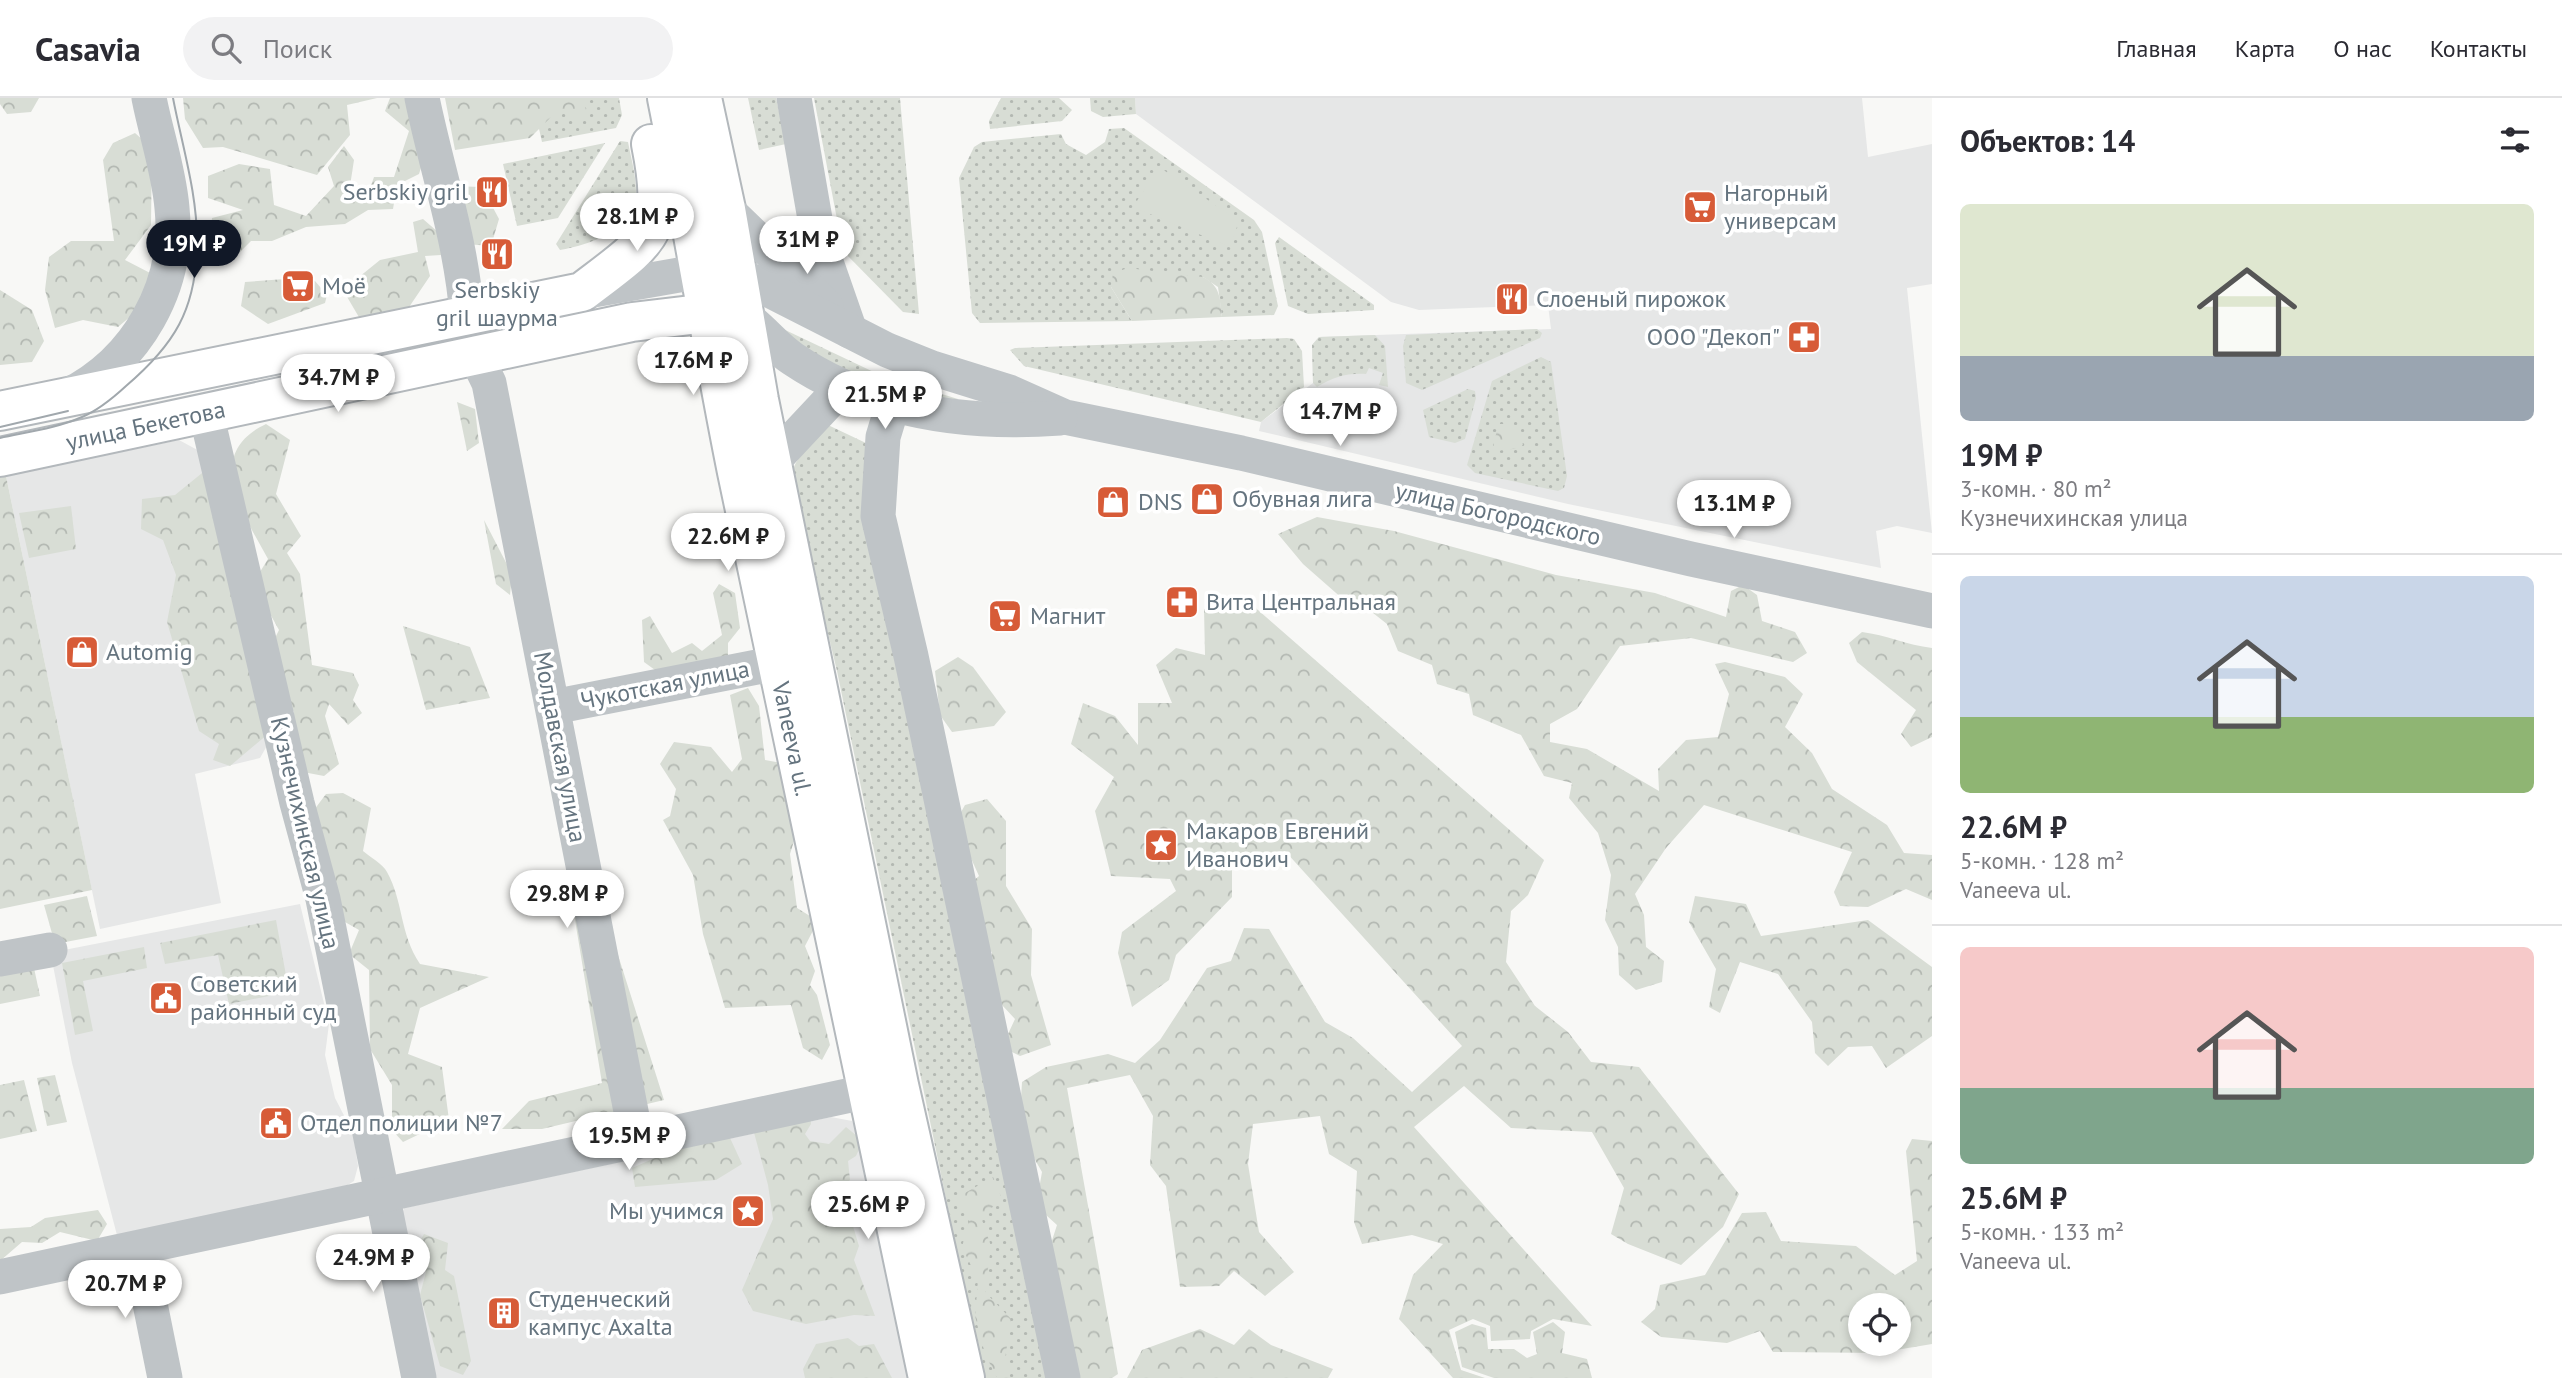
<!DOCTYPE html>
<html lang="ru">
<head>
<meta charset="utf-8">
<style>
	:root { --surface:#fff; --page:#f2f2f3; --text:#2b2b33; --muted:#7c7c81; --line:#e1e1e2; --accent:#111827 }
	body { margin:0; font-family:"PT Sans",sans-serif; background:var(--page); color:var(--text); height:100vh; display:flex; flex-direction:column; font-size:26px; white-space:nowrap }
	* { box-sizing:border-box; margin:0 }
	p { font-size:23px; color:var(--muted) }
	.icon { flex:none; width:38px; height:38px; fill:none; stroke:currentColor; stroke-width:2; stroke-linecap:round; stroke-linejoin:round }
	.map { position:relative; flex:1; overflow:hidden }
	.panel { display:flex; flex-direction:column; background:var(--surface); width:630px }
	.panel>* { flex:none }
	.fabs { position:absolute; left:1848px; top:1195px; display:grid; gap:14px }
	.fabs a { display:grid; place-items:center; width:63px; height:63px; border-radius:50%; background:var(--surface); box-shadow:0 4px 10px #0003; font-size:35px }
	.price { position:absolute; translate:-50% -60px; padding:0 16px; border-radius:24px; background:#fff; color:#222; font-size:23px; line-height:46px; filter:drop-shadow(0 2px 4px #0008) }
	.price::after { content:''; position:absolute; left:50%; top:42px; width:21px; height:16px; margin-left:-10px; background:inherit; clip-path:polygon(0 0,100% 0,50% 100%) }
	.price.active { background:var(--accent); color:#fff }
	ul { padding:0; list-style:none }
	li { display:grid; align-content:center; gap:14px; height:371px; padding:0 28px }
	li+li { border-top:2px solid var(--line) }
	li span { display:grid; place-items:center; height:217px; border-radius:10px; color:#555 }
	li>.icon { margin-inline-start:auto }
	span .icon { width:126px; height:126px; fill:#fffc; stroke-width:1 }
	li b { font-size:30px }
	h2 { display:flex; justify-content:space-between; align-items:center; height:84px; padding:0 28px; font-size:30px }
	header { display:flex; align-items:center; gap:42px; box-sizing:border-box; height:98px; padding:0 35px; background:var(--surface); border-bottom:2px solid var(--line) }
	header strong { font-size:33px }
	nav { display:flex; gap:38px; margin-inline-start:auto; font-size:24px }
	.search { width:490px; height:63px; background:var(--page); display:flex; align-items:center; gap:18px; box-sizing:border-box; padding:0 24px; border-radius:38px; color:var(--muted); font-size:26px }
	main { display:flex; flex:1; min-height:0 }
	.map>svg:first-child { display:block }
	.built { fill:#e6e7e7 }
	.grass { fill:url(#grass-dots) }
	.forest { fill:url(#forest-crowns); fill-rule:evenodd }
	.pitch { fill:#d8ddd5 }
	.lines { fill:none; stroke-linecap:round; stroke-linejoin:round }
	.major-casing { stroke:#b3b8bc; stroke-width:42 }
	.minor { stroke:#bfc4c7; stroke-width:35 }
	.major { stroke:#fff; stroke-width:38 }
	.tram { stroke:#a1a8ad; stroke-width:2 }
	.labels { text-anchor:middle; stroke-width:7; stroke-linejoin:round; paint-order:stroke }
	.poi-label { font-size:24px; fill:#65747f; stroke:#fff; text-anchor:start }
	.street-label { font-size:24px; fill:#65747f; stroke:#fff }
</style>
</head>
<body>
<header>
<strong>Casavia</strong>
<div class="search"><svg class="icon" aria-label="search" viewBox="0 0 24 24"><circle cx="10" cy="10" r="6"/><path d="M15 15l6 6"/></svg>Поиск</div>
<nav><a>Главная</a><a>Карта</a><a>О нас</a><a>Контакты</a></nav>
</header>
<main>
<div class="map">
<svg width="1932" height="1280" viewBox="0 0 1932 1280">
	<defs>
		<pattern id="grass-dots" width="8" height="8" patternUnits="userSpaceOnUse" patternTransform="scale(1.75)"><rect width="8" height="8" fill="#d8ddd5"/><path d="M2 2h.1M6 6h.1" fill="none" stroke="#b3b8b2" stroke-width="1.8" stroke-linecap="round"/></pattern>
		<pattern id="forest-crowns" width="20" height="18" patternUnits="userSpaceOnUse" patternTransform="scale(1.75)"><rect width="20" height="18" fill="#d8ddd5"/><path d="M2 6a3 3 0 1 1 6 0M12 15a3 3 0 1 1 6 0" fill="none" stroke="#b3b8b2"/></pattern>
	</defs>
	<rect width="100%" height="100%" fill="#f8f8f6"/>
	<g class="built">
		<polygon points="1135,0 1862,0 1868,59 1932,46 1932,186 1907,190 1932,435 1897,428 1876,433 1881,470 1568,406 1259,333 1261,324 1313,285 1312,247 1319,239 1551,231 1548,207 1419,212 1391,204 1136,16"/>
		<polygon points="179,342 203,355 273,637 260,660 195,676 221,805 100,831 6,378"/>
		<polygon points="300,806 329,926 325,957 335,1000 353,1035 358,1068 354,1083 343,1090 118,1141 72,965 50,852 64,852"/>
		<polygon points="831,1019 852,1023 858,1035 909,1280 435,1280 400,1124 404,1110"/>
	</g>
	<g class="grass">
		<polygon points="532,0 619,0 622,17 616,30 542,44"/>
		<polygon points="748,0 776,0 786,46 759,52"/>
		<polygon points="814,0 900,0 919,216 903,214 843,153"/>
		<polygon points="1001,0 1059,0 1072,12 1062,23 990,31 989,23"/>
		<polygon points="1090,0 1135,0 1136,16 1103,19 1091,13"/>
		<polygon points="1124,30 1254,122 1262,134 1278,208 1274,217 1222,219 1218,189 1203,179 1111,189 1132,223 980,225 972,215 959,80 974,49 982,44 1061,36 1066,46 1086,57 1105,44 1109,31"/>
		<path d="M620,43l8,1c3,16 8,33 8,49 0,38 -46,54 -76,59l-4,-6z"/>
		<polygon points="605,45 558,120 517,128 503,66"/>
		<polygon points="1279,139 1374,207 1374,212 1308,216 1288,208 1275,145"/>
		<polygon points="781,230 880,277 958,301 954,307 843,273 778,232"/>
		<polygon points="1537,231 1542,235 1540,240 1422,292 1406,285 1403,248 1406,237"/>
		<path d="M1375,237l10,11 3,41 -9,-2 4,-12 -14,-5 -3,6c-20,-1 -32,3 -49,13l-4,-4 -1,-38 7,-8z"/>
		<polygon points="1287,240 1294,241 1302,253 1304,289 1261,324 1024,268 1010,252 1015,250"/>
		<polygon points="1541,259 1551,264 1567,378 1564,390 1558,393 1475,375 1467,367 1492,283"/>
		<polygon points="1468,291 1475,293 1476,300 1465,341 1455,345 1429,339 1423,312"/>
		<path d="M828,327l40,19 183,934h-68l-146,-707 -46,-192c2,-23 24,-37 37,-54z"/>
	</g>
	<g class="forest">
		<polygon points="0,0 39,0 31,14 7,16 0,6"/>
		<polygon points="183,0 377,0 347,7 350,37 317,77 223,49 203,50 185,21"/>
		<polygon points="390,0 424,0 427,51 419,76 397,87 393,111 368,112 345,126 306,129 272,143 251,143 230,164 209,157 212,120 243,112 208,100 208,78 239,66 270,71 274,107 306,118 334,88 328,69 344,48 354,62 350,88 367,99 374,79 394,79 409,33 385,13"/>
		<polygon points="445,0 583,0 586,12 578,21 557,13 530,40 455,52"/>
		<polygon points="135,35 152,50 151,127 125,162 154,177 144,207 118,229 83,222 55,230 45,192 49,159 71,143 114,143 103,62 113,45"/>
		<polygon points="450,88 482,89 499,121 491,148 453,145 441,157 425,158 430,178 401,221 363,226 343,192 380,162 418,154 413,124 423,121 438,134"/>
		<path d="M1128,170l75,9c18,9 17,22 19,40l-90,4 -21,-34 2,-14z"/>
		<polygon points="299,180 315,183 327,197 325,205 268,226 241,208 245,184"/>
		<polygon points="0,192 32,212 44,243 32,264 0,267"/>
		<polygon points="457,304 475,311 479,345 467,353"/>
		<path d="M266,326l24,16 -14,54 25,42 -14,17 13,21 12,91 41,8 6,12 -6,15 9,13 -14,12 -19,-21 -4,12 14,48 -15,12 -21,-4 -11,-29 2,-31 -13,-20 -13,-40 11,-22 -26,-47 15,-24c-23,-43 -67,-104 -2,-135z"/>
		<polygon points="1500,326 1508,326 1523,346 1521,350 1495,353 1493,344"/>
		<polygon points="207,371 268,636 230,668 213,662 219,646 199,633 167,524 176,477 163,442 141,431 142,401 175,397"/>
		<polygon points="6,378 92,792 0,811 0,380"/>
		<polygon points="71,408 76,451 29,460 19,415"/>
		<polygon points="1317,419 1394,433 1556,477 1655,495 1726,519 1731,493 1743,487 1757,497 1762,523 1795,534 1807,555 1793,564 1691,540 1620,548 1577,611 1550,626 1550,644 1587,651 1659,693 1658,671 1686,642 1718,639 1729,596 1715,566 1725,564 1785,579 1803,596 1785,629 1812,655 1832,691 1887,727 1904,755 1932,757 1932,802 1906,791 1868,809 1840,808 1834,794 1852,754 1704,707 1666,750 1635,796 1644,817 1646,849 1664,863 1662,884 1636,892 1619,877 1618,849 1605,822 1611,777 1598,735 1569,700 1572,685 1544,678 1521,637 1473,617 1469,596 1437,586 1432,567 1398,553 1387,526 1368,511 1344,502 1303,466 1278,436"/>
		<polygon points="484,422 512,476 510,497 496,486"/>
		<polygon points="719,486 735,495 740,530 728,545 728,559 666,580 644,564 642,522 650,518 672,555 692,545 702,553 722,537 713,495"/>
		<polygon points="1250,505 1544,762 1528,797 1511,813 1506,864 1535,908 1568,934 1591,964 1639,969 1739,1096 1723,1129 1681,1167 1628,1146 1611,1136 1624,1090 1592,1034 1511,1030 1464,988 1414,1029 1592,1228 1553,1221 1531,1233 1530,1241 1491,1243 1490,1228 1473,1221 1449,1232 1461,1272 1485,1280 1453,1280 1399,1221 1413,1177 1443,1146 1412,1137 1362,1146 1354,1124 1357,1073 1329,1056 1320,1018 1253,1026 1248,1066 1259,1134 1294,1174 1265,1198 1234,1173 1219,1188 1180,1189 1166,1088 1150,1067 1153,1018 1130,977 1067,990 1118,1276 1112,1280 1068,1280 1044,1167 1057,1127 1036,1108 1042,1074 1019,1034 1022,984 1046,969 1108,956 1135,965 1160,942 1207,870 1231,863 1244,830 1269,831 1325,924 1353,940 1412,994 1462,948 1285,753 1232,758 1232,799 1176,857 1169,882 1132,909 1118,855 1122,834 1176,793 1170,781 1111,778 1095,713 1114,679 1071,646 1083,605 1115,618 1138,647 1138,605 1172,605 1156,567 1176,550 1205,557 1204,511"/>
		<polygon points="403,528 470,549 490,600 426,612"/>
		<path d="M1862,534c24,3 45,13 70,16v89l-21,10 -10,-13 15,-24 -59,-48 -8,-19z"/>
		<polygon points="958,559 973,569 1006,614 994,628 952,634 940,617 935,573"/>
		<polygon points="748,590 759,608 765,662 787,666 798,730 790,756 797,810 818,823 805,848 815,873 810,887 817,897 830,947 822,962 803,950 791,907 725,910 703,836 693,777 663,722 670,718 676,691 660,666 674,644 711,649 732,674 742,661 730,597"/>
		<path d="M343,695l28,15 -8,43c7,6 20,13 24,21 17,31 12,60 33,92l69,13 -69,31 -12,46 34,13 7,53 -46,22 -11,-12v-45l-22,-36 -1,-79 -20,-16 10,-24 -21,-12 -27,-104 15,-20z"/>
		<polygon points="987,701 1006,723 1006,788 1032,831 1031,877 1051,947 1020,958 1002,949 1015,921 989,893 992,854 964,841 957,797 979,778 955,725 965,707"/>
		<polygon points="87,798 97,838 55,846 44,807"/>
		<polygon points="1695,798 1746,806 1761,838 1868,822 1932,869 1932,938 1886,970 1872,948 1848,949 1828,968 1815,955 1812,924 1778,876 1740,864 1720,915 1709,909 1716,871 1689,824"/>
		<polygon points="573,810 592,854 618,857 664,1002 542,1031 502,1031 529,1003 602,985"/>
		<polygon points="276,822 289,894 229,906 218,857 165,866 160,845"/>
		<polygon points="144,849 147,870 83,883 93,933 75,937 62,865"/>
		<polygon points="34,870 40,898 0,906 0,876"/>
		<polygon points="55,977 67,1024 47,1028 37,980"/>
		<polygon points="24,982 37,1033 0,1041 0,987"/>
		<polygon points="810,1016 811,1026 805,1036 810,1043 829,1046 846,1029 863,1043 856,1058 848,1063 850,1082 830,1099 834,1119 852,1125 859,1148 854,1162 875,1218 854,1217 806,1226 753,1213 742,1192 773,1121 768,1087 752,1027"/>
		<polygon points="725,1029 742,1066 716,1082 635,1089 632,1070 662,1057 666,1042"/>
		<path d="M1912,1041l20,2v203l-54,9 -105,-1 -13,-21 -33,12 -66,-6 -20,-15 14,-13 5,-24 45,-10 37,-62 24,-1 15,29 75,5 39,29 22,-14 -11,-110zM1860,1208h39v38h-39z"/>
		<polygon points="993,1079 1002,1101 981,1119 991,1148 985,1194 1011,1221 1005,1261 1010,1280 997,1280 985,1256 975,1218 978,1182 962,1149 970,1119 958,1099"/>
		<polygon points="98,1112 107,1126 97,1143 60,1134 42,1145 22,1144 0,1163 0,1131 31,1129 45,1120"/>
		<polygon points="424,1136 448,1145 445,1172 454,1178 471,1263 463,1277 440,1268 420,1197 426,1174 415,1153"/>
		<polygon points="1553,1224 1565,1234 1562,1255 1587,1261 1592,1280 1494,1280 1462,1269 1455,1234 1472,1226 1486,1230 1488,1251 1514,1251 1527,1260 1537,1256 1533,1234"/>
		<polygon points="1200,1231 1234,1247 1249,1231 1271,1247 1333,1271 1328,1280 1127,1280 1142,1252"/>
		<polygon points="848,1240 859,1248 874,1246 892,1280 805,1280 803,1271 816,1246"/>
	</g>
	<polygon class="pitch" points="1159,69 1239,123 1230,149 1133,109"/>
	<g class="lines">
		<g class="major-casing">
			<g id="major">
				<path id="s1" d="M667,0c25,124 45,250 70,374 61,303 128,604 191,906"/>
				<polyline points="702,0 726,111 759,302 899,987 965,1280"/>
				<path d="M0,313l582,-119c68,-52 87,-58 69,-148"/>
				<path id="s2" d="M0,359l632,-135 76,-9 24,3"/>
			</g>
		</g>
		<g class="minor">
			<path d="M422,0c15,73 40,145 45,219"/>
			<polyline points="794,0 819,144 850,233"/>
			<polyline points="726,111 826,208"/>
			<polyline points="582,194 702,173 738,176 887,252 932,270 1009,294 1065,319 1241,355 1691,461 1932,513"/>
			<path d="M745,219c18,13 30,30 48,42 79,53 175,66 267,59"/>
			<polyline points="475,256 489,285 637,1044"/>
			<path d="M67,298c70,-35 113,-110 105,-188 -3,-37 -16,-74 -23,-110"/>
			<polyline points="893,306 883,339 878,418 911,558 1063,1280"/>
			<polyline points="206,315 297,705 323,801 419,1280"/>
			<polyline points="772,364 831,301 852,292"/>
			<polyline points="553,609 777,565"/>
			<polyline points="0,861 50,852"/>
			<polyline points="139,1151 165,1280"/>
			<polyline points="0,1179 865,994"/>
		</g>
		<use href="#major" class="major"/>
		<g class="tram">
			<polyline points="0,329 68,313"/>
			<path d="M0,340c27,-6 57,-10 82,-21 17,-7 31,-19 44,-31 48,-41 70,-76 71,-141 1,-49 -15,-100 -24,-147"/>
		</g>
	</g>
	<defs>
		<g id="restaurant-square" transform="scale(1.75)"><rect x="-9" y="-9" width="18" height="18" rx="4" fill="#d75b37" stroke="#fff"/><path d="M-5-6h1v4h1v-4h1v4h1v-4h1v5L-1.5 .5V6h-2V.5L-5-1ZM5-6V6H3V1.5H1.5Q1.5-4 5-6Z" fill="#fff"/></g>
		<g id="supermarket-square" transform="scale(1.75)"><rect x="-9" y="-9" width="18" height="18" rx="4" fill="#d75b37" stroke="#fff"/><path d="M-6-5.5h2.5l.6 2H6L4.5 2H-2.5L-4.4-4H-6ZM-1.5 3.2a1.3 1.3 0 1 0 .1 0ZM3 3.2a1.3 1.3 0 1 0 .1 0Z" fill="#fff"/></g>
		<g id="pharmacy-square" transform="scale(1.75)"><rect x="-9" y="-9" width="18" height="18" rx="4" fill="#d75b37" stroke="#fff"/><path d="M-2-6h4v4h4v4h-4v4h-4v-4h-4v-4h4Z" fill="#fff"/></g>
		<g id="shop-square" transform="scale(1.75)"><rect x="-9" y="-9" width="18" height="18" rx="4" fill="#d75b37" stroke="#fff"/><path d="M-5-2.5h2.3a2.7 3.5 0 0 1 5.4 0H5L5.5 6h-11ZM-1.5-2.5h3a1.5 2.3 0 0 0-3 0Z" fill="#fff"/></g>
		<g id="sight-square" transform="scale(1.75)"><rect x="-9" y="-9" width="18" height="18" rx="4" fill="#d75b37" stroke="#fff"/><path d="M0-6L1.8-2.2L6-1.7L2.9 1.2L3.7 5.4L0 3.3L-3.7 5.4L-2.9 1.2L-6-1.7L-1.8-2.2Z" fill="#fff"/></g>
		<g id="civic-square" transform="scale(1.75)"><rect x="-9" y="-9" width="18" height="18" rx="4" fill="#d75b37" stroke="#fff"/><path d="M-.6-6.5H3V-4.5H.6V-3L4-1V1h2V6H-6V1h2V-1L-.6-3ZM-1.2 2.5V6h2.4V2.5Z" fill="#fff"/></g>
		<g id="building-square" transform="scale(1.75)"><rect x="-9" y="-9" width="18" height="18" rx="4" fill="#d75b37" stroke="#fff"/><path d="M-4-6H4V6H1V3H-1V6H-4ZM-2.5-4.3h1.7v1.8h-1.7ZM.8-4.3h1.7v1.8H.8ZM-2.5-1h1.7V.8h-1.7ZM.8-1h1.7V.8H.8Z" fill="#fff"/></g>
	</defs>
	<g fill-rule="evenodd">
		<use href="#restaurant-square" x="492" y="94"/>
		<use href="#supermarket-square" x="1700" y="109"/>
		<use href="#restaurant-square" x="497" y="156"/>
		<use href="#supermarket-square" x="298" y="188"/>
		<use href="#restaurant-square" x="1512" y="201"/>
		<use href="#pharmacy-square" x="1804" y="239"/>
		<use href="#shop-square" x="1207" y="401"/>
		<use href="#shop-square" x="1113" y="404"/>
		<use href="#pharmacy-square" x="1182" y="504"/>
		<use href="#supermarket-square" x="1005" y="518"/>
		<use href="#shop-square" x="82" y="554"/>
		<use href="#sight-square" x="1161" y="747"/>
		<use href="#civic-square" x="166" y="900"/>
		<use href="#civic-square" x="276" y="1025"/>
		<use href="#sight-square" x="748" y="1113"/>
		<use href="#building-square" x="504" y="1215"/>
	</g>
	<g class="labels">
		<g class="poi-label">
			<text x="468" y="102" text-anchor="end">Serbskiy gril</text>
			<text x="1724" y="103">Нагорный<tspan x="1724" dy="28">универсам</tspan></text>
			<text x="322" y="196">Моё</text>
			<text x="497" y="200" text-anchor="middle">Serbskiy<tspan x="497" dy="28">gril шаурма</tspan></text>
			<text x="1536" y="209">Слоеный пирожок</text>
			<text x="1780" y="247" text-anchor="end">ООО "Декоп"</text>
			<text x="1232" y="409">Обувная лига</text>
			<text x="1138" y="412">DNS</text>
			<text x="1206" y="512">Вита Центральная</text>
			<text x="1030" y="526">Магнит</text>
			<text x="106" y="562">Automig</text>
			<text x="1186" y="741">Макаров Евгений<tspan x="1186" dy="28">Иванович</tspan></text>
			<text x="190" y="894">Советский<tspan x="190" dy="28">районный суд</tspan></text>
			<text x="300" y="1033">Отдел полиции №7</text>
			<text x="724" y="1121" text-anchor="end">Мы учимся</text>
			<text x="528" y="1209">Студенческий<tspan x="528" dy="28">кампус Axalta</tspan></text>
		</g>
		<g class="street-label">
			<text dy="8" stroke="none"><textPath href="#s2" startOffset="149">улица Бекетова</textPath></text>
			<text transform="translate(1498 416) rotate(13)" y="8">улица Богородского</text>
			<text transform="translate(665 587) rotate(-11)" y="8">Чукотская улица</text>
			<text dy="8" stroke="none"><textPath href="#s1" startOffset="653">Vaneeva ul.</textPath></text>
			<text transform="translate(560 649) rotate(79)" y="8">Молдавская улица</text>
			<text transform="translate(305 735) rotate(77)" y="8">Кузнечихинская улица</text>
		</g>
	</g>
</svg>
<div class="fabs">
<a><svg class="icon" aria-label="locate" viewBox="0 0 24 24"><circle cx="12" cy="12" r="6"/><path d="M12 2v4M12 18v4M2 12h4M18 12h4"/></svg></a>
</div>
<b class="price" style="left:637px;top:155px">28.1M ₽</b>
<b class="price" style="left:807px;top:178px">31M ₽</b>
<b class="price active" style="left:194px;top:182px">19M ₽</b>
<b class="price" style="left:693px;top:299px">17.6M ₽</b>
<b class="price" style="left:338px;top:316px">34.7M ₽</b>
<b class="price" style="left:885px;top:333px">21.5M ₽</b>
<b class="price" style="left:1340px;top:350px">14.7M ₽</b>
<b class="price" style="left:1734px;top:442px">13.1M ₽</b>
<b class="price" style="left:728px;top:475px">22.6M ₽</b>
<b class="price" style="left:567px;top:832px">29.8M ₽</b>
<b class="price" style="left:629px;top:1074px">19.5M ₽</b>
<b class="price" style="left:868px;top:1143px">25.6M ₽</b>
<b class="price" style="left:373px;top:1196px">24.9M ₽</b>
<b class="price" style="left:125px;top:1222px">20.7M ₽</b>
</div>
<section class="panel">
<h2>Объектов: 14<svg class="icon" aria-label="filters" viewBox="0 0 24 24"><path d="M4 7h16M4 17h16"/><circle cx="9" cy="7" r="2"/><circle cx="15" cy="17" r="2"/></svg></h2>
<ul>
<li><span style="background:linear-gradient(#dfe7d0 70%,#9aa5b1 0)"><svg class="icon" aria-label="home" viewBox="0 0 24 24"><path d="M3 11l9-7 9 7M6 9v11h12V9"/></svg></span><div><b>19M ₽</b><p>3-комн. · 80 m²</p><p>Кузнечихинская улица</p></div></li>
<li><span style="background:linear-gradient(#c9d6e8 65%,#8fb573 0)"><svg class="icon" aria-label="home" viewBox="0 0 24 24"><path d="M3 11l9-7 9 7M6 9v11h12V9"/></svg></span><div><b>22.6M ₽</b><p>5-комн. · 128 m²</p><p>Vaneeva ul.</p></div></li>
<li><span style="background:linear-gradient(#f6c9c9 65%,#7fa58c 0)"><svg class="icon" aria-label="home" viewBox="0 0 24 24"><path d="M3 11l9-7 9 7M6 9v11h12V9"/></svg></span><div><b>25.6M ₽</b><p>5-комн. · 133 m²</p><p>Vaneeva ul.</p></div></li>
</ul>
</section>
</main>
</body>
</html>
